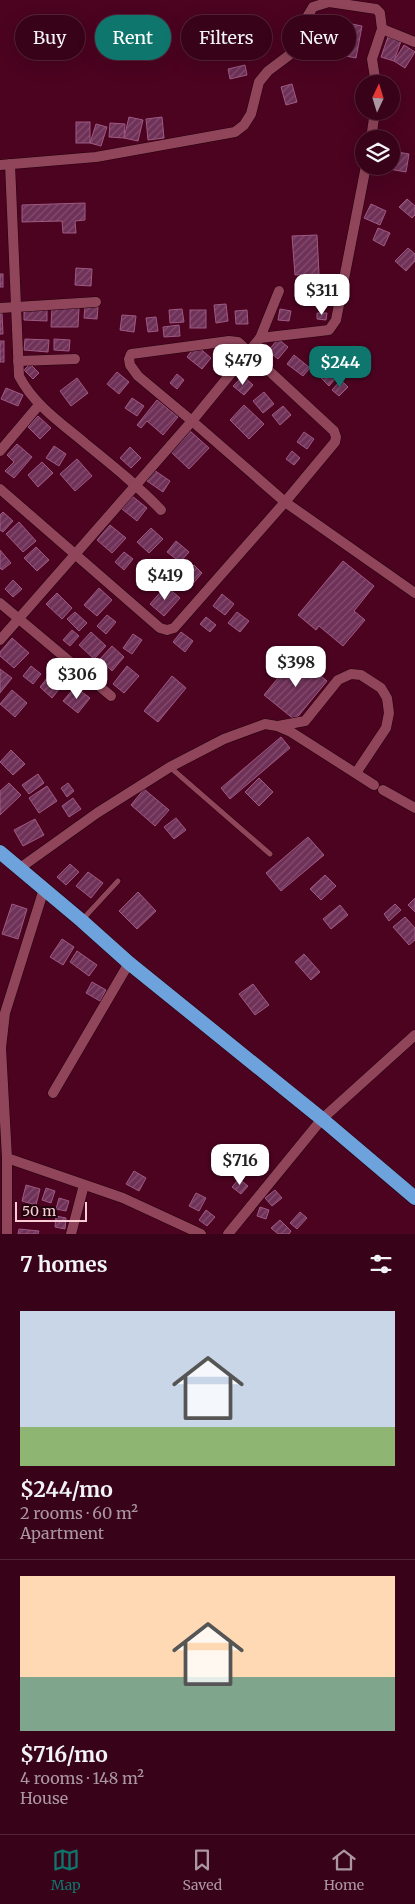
<!DOCTYPE html>
<html lang="en">
<head>
<meta charset="utf-8">
<style>
	:root { --surface:#380218; --page:#3f0c21; --text:#f1f3f6; --muted:#ab97a2; --line:#522437; --accent:#0f766e }
	body { margin:0; font-family:Merriweather,serif; background:var(--page); color:var(--text); height:100vh; display:flex; flex-direction:column; font-size:19px; white-space:nowrap }
	* { box-sizing:border-box; margin:0 }
	p { font-size:16px; color:var(--muted) }
	.icon { flex:none; width:28px; height:28px; fill:none; stroke:currentColor; stroke-width:2; stroke-linecap:round; stroke-linejoin:round }
	.map { position:relative; height:1234px; overflow:hidden }
	.drawer { display:flex; flex-direction:column; background:var(--surface); flex:1 }
	.drawer>* { flex:none }
	.banner { position:absolute; left:15px; top:15px; width:385px; height:45px; display:flex; gap:10px }
	.needle { width:32px; rotate:4deg }
	.tools { position:absolute; left:355px; top:75px; display:grid; gap:10px }
	.tools a { display:grid; place-items:center; width:45px; height:45px; border-radius:50%; background:var(--surface); box-shadow:0 5px 20px #0002,0 0 0 1px var(--line); font-size:25px }
	.scale { position:absolute; left:15px; bottom:12px; width:72px; box-sizing:border-box; padding-left:5px; border:2px solid #f9ccd6; border-top:0; font-size:14px; line-height:18px; white-space:nowrap; color:#f9ccd6; -webkit-text-stroke:4px #20040c; paint-order:stroke }
	.price { position:absolute; translate:-50% -42px; padding:0 11px; border-radius:10px; background:#fff; color:#222; font-size:16px; line-height:32px; filter:drop-shadow(0 1px 2px #0008) }
	.price::after { content:''; position:absolute; left:50%; top:30px; width:15px; height:11px; margin-left:-8px; background:inherit; clip-path:polygon(0 0,100% 0,50% 100%) }
	.price.selected { background:var(--accent); color:#fff }
	ul { padding:0; list-style:none }
	li { display:grid; align-content:center; gap:10px; height:265px; padding:0 20px }
	li+li { border-top:1px solid var(--line) }
	li span { display:grid; place-items:center; height:155px; border-radius:0px; color:#555 }
	li>.icon { margin-inline-start:auto }
	span .icon { width:90px; height:90px; fill:#fffc; stroke-width:1 }
	li b { font-size:21px }
	h2 { display:flex; justify-content:space-between; align-items:center; height:60px; padding:0 20px; font-size:21px }
	.pill { padding:0 18px; border-radius:22px; background:var(--surface); box-shadow:0 5px 20px #0002,0 0 0 1px var(--line); font-size:18px; line-height:45px }
	.pill.selected { background:var(--accent); color:#fff }
	.tabs { display:flex; justify-content:space-around; align-items:center; height:70px; border-top:1px solid var(--line); background:var(--surface); font-size:14px; color:var(--muted) }
	.tabs a { display:grid; justify-items:center; gap:2px }
	.tabs .selected { color:var(--accent) }
	.map>svg:first-child { display:block }
	.building { fill:url(#building-hatch); stroke:#9e5a83 }
	.lines { fill:none; stroke-linecap:round; stroke-linejoin:round }
	.service-casing { stroke:#23010c; stroke-width:6 }
	.minor-casing { stroke:#23010c; stroke-width:11 }
	.trunk-casing { stroke:#23010c; stroke-width:15 }
	.service { stroke:#90455a; stroke-width:5 }
	.minor { stroke:#90455a; stroke-width:10 }
	.trunk { stroke:#6da2dc; stroke-width:14 }
</style>
</head>
<body>
<div class="map">
<svg width="415" height="1234" viewBox="0 0 415 1234">
	<defs>
		<pattern id="building-hatch" width="6" height="6" patternUnits="userSpaceOnUse" patternTransform="scale(1.25)"><rect width="6" height="6" fill="#6f3158"/><path d="M-1 1l2-2M0 6l6-6M5 7l2-2" fill="none" stroke="#844e6f"/></pattern>
	</defs>
	<rect width="100%" height="100%" fill="#4b0320"/>
	<g class="building">
		<polygon points="332,20 362,26 356,58 325,52"/>
		<polygon points="388,37 401,41 394,61 381,57"/>
		<polygon points="404,45 415,52 405,68 394,61"/>
		<polygon points="245,65 247,75 230,79 228,69"/>
		<polygon points="292,84 297,102 286,105 281,87"/>
		<polygon points="129,117 143,120 138,141 124,138"/>
		<polygon points="162,117 164,138 148,140 146,119"/>
		<rect x="76" y="122" width="14" height="21"/>
		<polygon points="110,123 125,124 124,138 109,137"/>
		<polygon points="96,124 107,127 101,146 90,143"/>
		<polygon points="392,151 409,154 406,172 389,169 389,166 391,166"/>
		<polygon points="407,199 415,206 415,215 412,218 399,207"/>
		<polygon points="85,203 85,220 75,221 76,233 63,233 62,221 22,222 22,205"/>
		<polygon points="371,204 386,211 380,225 364,218"/>
		<polygon points="378,228 390,233 384,246 373,240"/>
		<polygon points="317,235 319,274 295,275 292,236"/>
		<polygon points="408,248 415,254 415,261 406,271 395,261"/>
		<polygon points="76,268 92,269 91,286 75,285"/>
		<rect x="0" y="274" width="3" height="13"/>
		<polygon points="317,292 327,294 325,306 315,304"/>
		<polygon points="226,304 228,321 216,323 214,305"/>
		<polygon points="85,306 98,307 97,319 84,318"/>
		<polygon points="52,307 79,308 78,327 51,327"/>
		<polygon points="24,308 47,309 47,321 24,320"/>
		<polygon points="182,309 184,322 170,323 169,310"/>
		<polygon points="280,309 291,311 289,321 278,320"/>
		<rect x="190" y="310" width="16" height="18"/>
		<polygon points="247,310 248,324 236,324 235,311"/>
		<polygon points="0,313 2,313 3,334 0,334"/>
		<polygon points="317,313 327,313 326,320 317,319"/>
		<polygon points="122,315 136,316 134,332 120,330"/>
		<polygon points="156,317 158,331 148,332 146,318"/>
		<polygon points="179,325 180,336 164,337 163,327"/>
		<polygon points="25,339 49,340 48,352 24,350"/>
		<polygon points="54,339 70,340 69,351 54,350"/>
		<polygon points="278,339 288,347 278,359 268,351"/>
		<rect x="0" y="341" width="4" height="21"/>
		<polygon points="196,345 211,358 202,369 187,357"/>
		<polygon points="294,355 310,368 303,376 287,364"/>
		<polygon points="30,364 39,373 33,379 24,370"/>
		<polygon points="324,367 336,378 329,386 317,374"/>
		<polygon points="117,372 129,382 119,394 107,384"/>
		<polygon points="177,374 184,380 177,389 170,383"/>
		<polygon points="243,376 253,385 244,395 233,386"/>
		<polygon points="77,378 88,393 71,406 60,391"/>
		<polygon points="341,380 348,387 339,396 332,390"/>
		<polygon points="6,388 23,395 18,406 1,399"/>
		<polygon points="264,392 274,404 263,413 253,401"/>
		<polygon points="132,398 144,406 137,416 125,408"/>
		<polygon points="157,400 178,417 163,435 147,421 141,428 137,425"/>
		<polygon points="244,405 264,424 249,439 230,420"/>
		<polygon points="283,406 291,415 280,425 272,415"/>
		<polygon points="38,416 51,428 40,439 28,427"/>
		<polygon points="190,431 209,448 189,469 171,452"/>
		<polygon points="304,432 314,439 307,449 297,442"/>
		<polygon points="17,444 32,457 14,478 5,471 14,462 7,455"/>
		<polygon points="54,446 66,454 59,466 46,458"/>
		<polygon points="130,447 141,458 131,468 120,458"/>
		<polygon points="292,451 300,458 294,465 286,459"/>
		<polygon points="77,459 92,476 75,491 60,474"/>
		<polygon points="42,462 53,473 38,487 28,475"/>
		<polygon points="154,470 170,481 163,492 147,481"/>
		<polygon points="132,496 147,508 137,521 122,509"/>
		<polygon points="3,512 13,521 3,532 0,530 0,515"/>
		<polygon points="19,522 36,541 23,552 6,534"/>
		<polygon points="110,525 126,538 112,553 97,540"/>
		<polygon points="151,528 163,539 149,553 137,542"/>
		<polygon points="176,541 189,552 180,562 167,552"/>
		<polygon points="36,547 49,560 37,571 24,558"/>
		<polygon points="0,550 11,563 2,570 0,568"/>
		<polygon points="124,552 133,559 124,570 115,562"/>
		<polygon points="343,561 374,586 354,611 365,620 343,646 319,626 316,630 298,615"/>
		<polygon points="194,565 202,573 190,587 181,579"/>
		<polygon points="13,580 22,589 13,597 5,589"/>
		<polygon points="166,586 180,598 164,616 150,604"/>
		<polygon points="99,588 112,600 97,616 84,605"/>
		<polygon points="57,593 72,608 62,619 46,604"/>
		<polygon points="222,594 234,604 225,615 213,606"/>
		<polygon points="75,612 87,623 79,631 67,619"/>
		<polygon points="237,612 249,621 240,632 228,623"/>
		<polygon points="107,615 116,622 106,634 97,626"/>
		<polygon points="206,617 216,625 210,632 200,624"/>
		<polygon points="72,630 79,636 70,646 63,640"/>
		<polygon points="91,632 106,646 94,659 79,645"/>
		<polygon points="181,632 193,641 185,652 173,642"/>
		<polygon points="133,634 142,640 132,654 123,648"/>
		<polygon points="12,638 29,653 14,668 0,656 0,652"/>
		<polygon points="112,646 124,657 112,671 100,659"/>
		<polygon points="296,656 327,681 295,720 264,695"/>
		<polygon points="31,666 41,674 33,684 23,676"/>
		<polygon points="127,666 139,676 124,693 113,684"/>
		<polygon points="0,669 12,678 0,693"/>
		<polygon points="172,676 186,688 158,722 144,711"/>
		<polygon points="48,677 60,688 52,698 40,687"/>
		<polygon points="75,687 90,698 78,713 63,701"/>
		<polygon points="12,690 27,703 15,717 0,704"/>
		<polygon points="281,737 290,748 230,799 221,788"/>
		<polygon points="11,750 25,764 13,775 0,762"/>
		<polygon points="38,774 44,783 29,794 22,785"/>
		<polygon points="259,778 273,792 259,806 245,792"/>
		<polygon points="9,783 21,795 0,815 0,791"/>
		<polygon points="68,783 74,791 67,797 61,788"/>
		<polygon points="47,786 57,801 39,813 29,798"/>
		<polygon points="144,789 169,810 155,826 131,805"/>
		<polygon points="73,798 81,809 69,817 62,806"/>
		<polygon points="176,818 186,830 174,839 164,827"/>
		<polygon points="35,819 44,835 23,846 14,830"/>
		<polygon points="308,837 324,855 281,891 266,873"/>
		<polygon points="70,864 79,872 66,885 57,877"/>
		<polygon points="88,872 103,883 91,898 76,886"/>
		<polygon points="325,875 336,886 321,900 310,889"/>
		<polygon points="138,892 156,911 137,929 119,911"/>
		<polygon points="415,898 415,912 408,905"/>
		<polygon points="12,904 27,909 18,939 2,934"/>
		<polygon points="395,904 401,910 389,921 384,914"/>
		<polygon points="340,905 348,915 331,929 323,919"/>
		<polygon points="405,917 415,928 415,940 409,945 393,927"/>
		<polygon points="62,939 74,947 63,965 50,957"/>
		<polygon points="77,951 97,965 89,976 70,962"/>
		<polygon points="304,954 320,972 311,980 295,962"/>
		<polygon points="92,982 106,990 100,1001 86,993"/>
		<polygon points="253,984 269,1005 255,1015 239,994"/>
		<polygon points="134,1171 146,1178 139,1191 126,1184"/>
		<polygon points="239,1179 248,1186 241,1194 232,1187"/>
		<polygon points="26,1185 40,1189 36,1205 22,1201"/>
		<polygon points="46,1188 55,1191 51,1203 42,1200"/>
		<polygon points="275,1190 282,1198 272,1206 265,1198"/>
		<polygon points="196,1193 206,1198 199,1211 189,1206"/>
		<polygon points="59,1198 69,1201 66,1211 56,1209"/>
		<polygon points="260,1207 269,1210 266,1219 257,1216"/>
		<polygon points="206,1210 215,1217 207,1226 199,1220"/>
		<polygon points="300,1212 307,1218 297,1229 290,1223"/>
		<polygon points="56,1216 66,1218 65,1229 55,1227"/>
		<polygon points="280,1220 291,1231 289,1234 278,1234 271,1228"/>
		<polygon points="19,1229 39,1231 38,1234 18,1234"/>
	</g>
	<g class="lines">
		<g class="service-casing">
			<g id="service">
				<polyline points="171,768 270,854"/>
				<polyline points="82,920 118,881"/>
			</g>
		</g>
		<g class="minor-casing">
			<g id="minor">
				<polyline points="382,29 415,42"/>
				<polyline points="371,139 375,111"/>
				<path d="M10,164l9,212c15,29 42,47 67,68 26,21 52,42 75,66"/>
				<polyline points="0,165 96,157 235,132 244,125 251,114 259,82 268,71 288,56 300,43 307,17 313,7 329,2 376,9 380,13 382,29 372,59 376,84"/>
				<polyline points="0,308 96,302"/>
				<polyline points="260,338 329,330 336,320 366,166"/>
				<polyline points="18,361 75,359"/>
				<polyline points="0,451 39,405"/>
				<polyline points="0,489 160,628 167,630 174,628 285,502 335,442 336,437 334,431 238,342 229,341 139,353 131,354 129,359 130,365 138,376 192,421 285,502 415,593"/>
				<polyline points="0,603 111,696"/>
				<polyline points="0,640 192,421 260,338 279,291"/>
				<polyline points="278,726 305,721 338,680 351,674 361,675 381,688 387,698 389,713 386,728 356,773"/>
				<polyline points="383,790 415,808"/>
				<polyline points="20,868 97,813 170,767 224,739 265,724 277,726 291,732 374,785"/>
				<polyline points="53,1093 129,963"/>
				<polyline points="7,1158 123,1198 201,1234"/>
				<polyline points="7,1234 7,1158 1,1048 5,1013 44,889"/>
				<polyline points="71,1234 84,1185"/>
				<polyline points="228,1234 322,1119 415,1035"/>
			</g>
		</g>
		<g class="trunk-casing">
			<polyline id="trunk" points="0,852 82,921 129,963 322,1119 415,1198"/>
		</g>
		<use href="#service" class="service"/>
		<use href="#minor" class="minor"/>
		<use href="#trunk" class="trunk"/>
	</g>
</svg>
<div class="tools">
<a><svg class="needle" viewBox="-14 -14 28 28"><path d="M0-13l5 13h-10z" fill="#e53935"/><path d="M0 13l5-13h-10z" fill="#ab97a2"/></svg></a>
<a><svg class="icon" aria-label="layers" viewBox="0 0 24 24"><path d="M12 4l9 5-9 5-9-5zM3 14l9 5 9-5"/></svg></a>
</div>
<div class="scale">50 m</div>
<b class="price" style="left:322px;top:316px">$311</b>
<b class="price" style="left:243px;top:386px">$479</b>
<b class="price selected" style="left:340px;top:388px">$244</b>
<b class="price" style="left:165px;top:601px">$419</b>
<b class="price" style="left:296px;top:688px">$398</b>
<b class="price" style="left:77px;top:700px">$306</b>
<b class="price" style="left:240px;top:1186px">$716</b>
<div class="banner">
<a class="pill">Buy</a>
<a class="pill selected">Rent</a>
<a class="pill">Filters</a>
<a class="pill">New</a>
</div>
</div>
<section class="drawer">
<h2>7 homes<svg class="icon" aria-label="filters" viewBox="0 0 24 24"><path d="M4 7h16M4 17h16"/><circle cx="9" cy="7" r="2"/><circle cx="15" cy="17" r="2"/></svg></h2>
<ul>
<li><span style="background:linear-gradient(#c9d6e8 75%,#8fb573 0)"><svg class="icon" aria-label="home" viewBox="0 0 24 24"><path d="M3 11l9-7 9 7M6 9v11h12V9"/></svg></span><div><b>$244/mo</b><p>2 rooms · 60 m²</p><p>Apartment</p></div></li>
<li><span style="background:linear-gradient(#ffd9b3 65%,#7fa58c 0)"><svg class="icon" aria-label="home" viewBox="0 0 24 24"><path d="M3 11l9-7 9 7M6 9v11h12V9"/></svg></span><div><b>$716/mo</b><p>4 rooms · 148 m²</p><p>House</p></div></li>
</ul>
</section>
<nav class="tabs">
<a class="selected"><svg class="icon" aria-label="map" viewBox="0 0 24 24"><path d="M3 6l6-2 6 2 6-2v14l-6 2-6-2-6 2zM9 4v14M15 6v14"/></svg>Map</a>
<a><svg class="icon" aria-label="saved" viewBox="0 0 24 24"><path d="M7 4h10v16l-5-4-5 4z"/></svg>Saved</a>
<a><svg class="icon" aria-label="home" viewBox="0 0 24 24"><path d="M3 11l9-7 9 7M6 9v11h12V9"/></svg>Home</a>
</nav>
</body>
</html>
